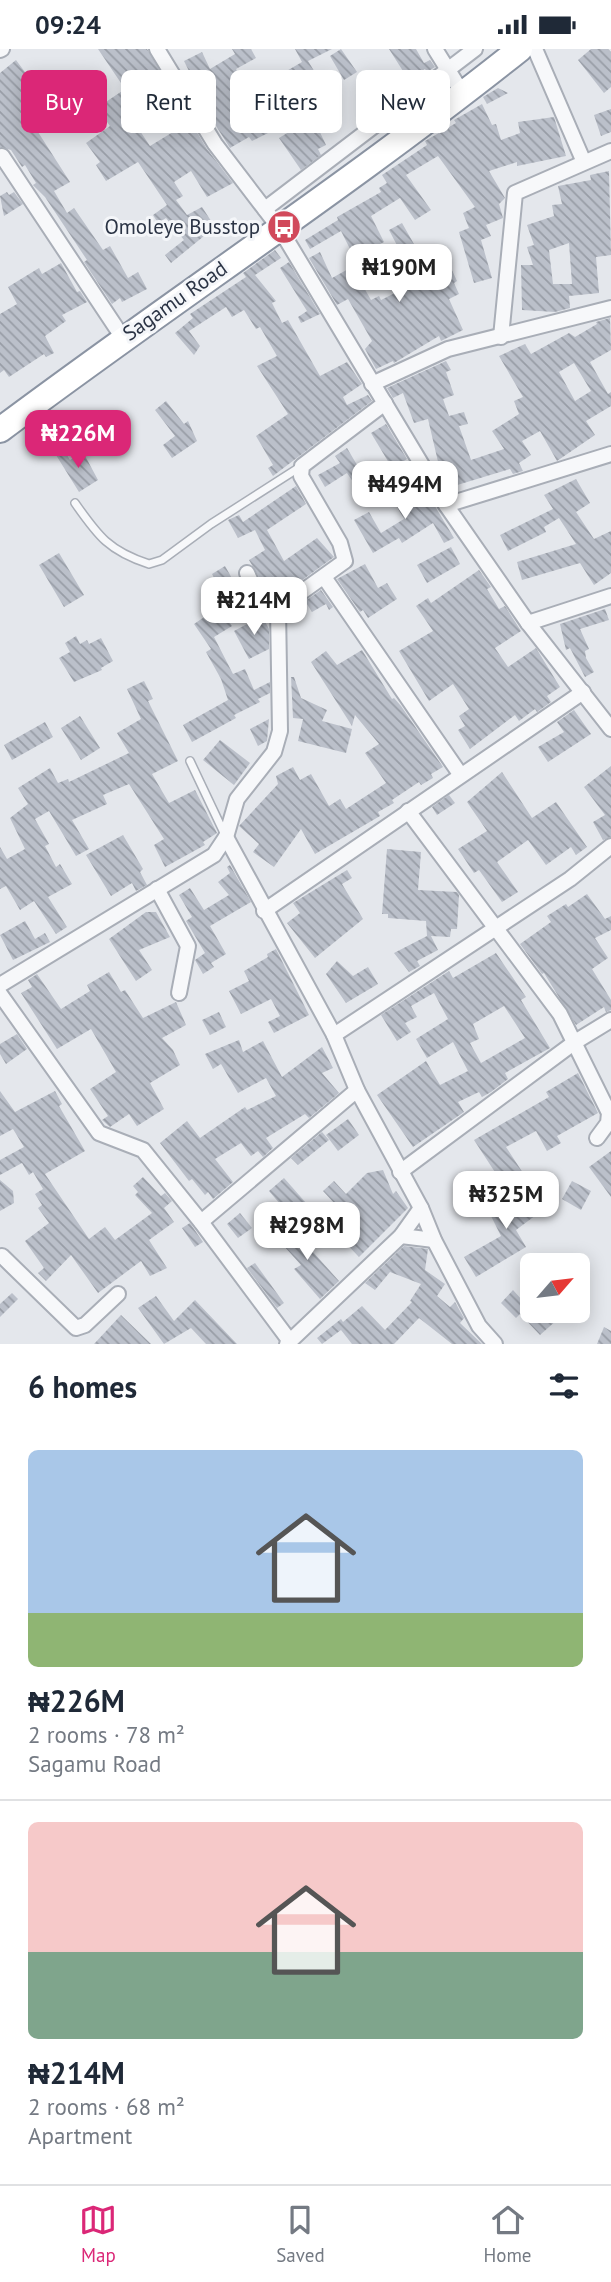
<!DOCTYPE html>
<html lang="en">
<head>
<meta charset="utf-8">
<style>
	:root { --surface:#fff; --page:#f6f6f7; --text:#1f2937; --muted:#747a83; --line:#e0e1e3; --accent:#db2777 }
	body { margin:0; font-family:"PT Sans",sans-serif; background:var(--page); color:var(--text); height:100vh; display:flex; flex-direction:column; font-size:26px; white-space:nowrap }
	* { box-sizing:border-box; margin:0 }
	p { font-size:23px; color:var(--muted) }
	.icon { flex:none; width:38px; height:38px; fill:none; stroke:currentColor; stroke-width:2; stroke-linecap:round; stroke-linejoin:round }
	.map { position:relative; height:1295px; overflow:hidden }
	.sheet { display:flex; flex-direction:column; background:var(--surface); flex:1 }
	.sheet>* { flex:none }
	.hud { position:absolute; left:21px; top:21px; width:570px; height:63px; display:flex; gap:14px }
	.needle { width:46px; rotate:62deg }
	.fabs { position:absolute; left:520px; top:1204px; display:grid; gap:14px }
	.fabs a { display:grid; place-items:center; width:70px; height:70px; border-radius:10px; background:var(--surface); box-shadow:0 4px 18px #0003; font-size:35px }
	.price { position:absolute; translate:-50% -60px; padding:0 16px; border-radius:14px; background:#fff; color:#222; font-size:23px; line-height:46px; filter:drop-shadow(0 2px 4px #0008) }
	.price::after { content:''; position:absolute; left:50%; top:42px; width:21px; height:16px; margin-left:-10px; background:inherit; clip-path:polygon(0 0,100% 0,50% 100%) }
	.price.on { background:var(--accent); color:#fff }
	ul { padding:0; list-style:none }
	li { display:grid; align-content:center; gap:14px; height:371px; padding:0 28px }
	li+li { border-top:2px solid var(--line) }
	li span { display:grid; place-items:center; height:217px; border-radius:10px; color:#555 }
	li>.icon { margin-inline-start:auto }
	span .icon { width:126px; height:126px; fill:#fffc; stroke-width:1 }
	li b { font-size:30px }
	h2 { display:flex; justify-content:space-between; align-items:center; height:84px; padding:0 28px; font-size:30px }
	.tag { padding:0 24px; border-radius:10px; background:var(--surface); box-shadow:0 4px 18px #0003; font-size:24px; line-height:63px }
	.tag.on { background:var(--accent); color:#fff }
	.status { display:flex; justify-content:space-between; align-items:center; height:49px; padding:0 35px; background:var(--surface); direction:ltr }
	.status svg { height:19px; fill:currentColor }
	.tab-bar { display:flex; justify-content:space-around; align-items:center; height:98px; border-top:2px solid var(--line); background:var(--surface); font-size:19px; color:var(--muted) }
	.tab-bar a { display:grid; justify-items:center; gap:4px }
	.tab-bar .on { color:var(--accent) }
	.map>svg:first-child { display:block }
	.building { fill:url(#building-back-hatch); fill-rule:evenodd }
	.lines { fill:none; stroke-linecap:round; stroke-linejoin:round }
	.lane-casing { stroke:#a9aeb7; stroke-width:10 }
	.street-casing { stroke:#a9aeb7; stroke-width:18 }
	.highway-casing { stroke:#8b94a3; stroke-width:28 }
	.lane { stroke:#f7f8fa; stroke-width:7 }
	.street { stroke:#f7f8fa; stroke-width:14 }
	.highway { stroke:#fff; stroke-width:24 }
	.labels { text-anchor:middle; stroke-width:6; stroke-linejoin:round; paint-order:stroke }
	.poi-label { font-size:21px; fill:#2b3445; stroke:#f4f6f9; text-anchor:end }
	.street-label { font-size:21px; fill:#2b3445; stroke:#f4f6f9 }
</style>
</head>
<body>
<div class="status"><b>09:24</b><svg viewBox="0 0 49 12"><path d="M0 12V9h3v3zM5 12V6h3v6zM10 12V3h3v9zM15 12V0h3v12zM26 1h20v11H26zM47 4h2v5h-2z"/></svg></div>
<div class="map">
<svg width="611" height="1295" viewBox="0 0 611 1295">
	<defs>
		<pattern id="building-back-hatch" width="6" height="6" patternUnits="userSpaceOnUse" patternTransform="scale(1.75)"><rect width="6" height="6" fill="#bbc0ca"/><path d="M-1 5l2 2M0 0l6 6M5-1l2 2" fill="none" stroke="#989da6"/></pattern>
	</defs>
	<rect width="100%" height="100%" fill="#e4e7ec"/>
	<g class="building">
		<path d="M98,0h49l60,100 26,34 -26,14 -16,-26 -17,11 9,14 -7,4 11,15 15,-8 13,20 -44,36 -6,-8 19,-15 -18,-22 -8,5 -5,-8 14,-10 -29,-43 -32,19 -10,-16 4,-3 -14,-19 24,-17 -13,-18 28,-19zM165,68l8,15 -23,14 -10,-15z"/>
		<polygon points="232,0 251,0 256,9 236,20 274,81 252,92 249,88 230,99 206,61 200,46 197,48 188,33 193,30 184,12 202,3 210,20 235,5"/>
		<polygon points="295,0 332,0 308,12 335,56 327,61 319,45 299,57 294,53 278,27 302,13"/>
		<polygon points="341,0 357,23 344,31 330,7"/>
		<polygon points="389,0 416,0 424,14 430,11 435,18 427,23 425,20 408,30"/>
		<polygon points="591,0 608,0 611,3 611,38 604,44 578,11"/>
		<polygon points="16,11 39,42 41,41 51,57 29,69 70,133 54,142 67,164 74,159 103,201 110,197 128,229 138,223 147,240 122,253 120,249 112,255 84,213 87,211 45,148 33,136 36,134 25,116 22,118 11,101 0,98 0,24"/>
		<polygon points="498,39 508,44 487,55 483,48"/>
		<polygon points="482,55 492,76 496,75 501,91 520,84 518,73 554,68 566,107 517,117 517,113 489,122 505,149 499,155 503,169 486,176 491,187 481,191 492,229 474,234 459,183 469,179 463,164 475,158 438,107 406,126 431,161 415,171 400,149 371,167 384,193 354,208 341,182 310,200 305,191 338,171 337,168 381,143 379,139 387,134 382,126 427,96 425,92 456,74 454,71"/>
		<polygon points="611,60 611,83 601,87 594,66"/>
		<polygon points="302,75 307,83 317,77 326,96 318,100 321,106 301,121 279,89"/>
		<path d="M609,122l2,84 -15,2 3,36 -30,3 1,12 -15,4 -33,-2 -1,-45h12l-6,-18 7,-2 -7,-20 27,-9 -2,-11 10,-1 -4,-18 33,-6 -1,-5zM569,194l3,41h-19l-4,-34z"/>
		<polygon points="7,143 9,146 14,143 23,155 4,167 0,147"/>
		<polygon points="402,174 431,225 449,215 457,232 454,234 459,245 449,250 463,281 441,292 439,287 394,314 393,312 376,320 365,300 372,292 348,250 337,256 309,209 320,203 332,229 352,218 371,251 379,247 381,251 399,242 395,228 411,223 389,181"/>
		<polygon points="275,201 281,209 255,226 276,252 272,254 282,274 288,271 320,327 347,313 362,335 343,348 347,356 368,346 372,352 273,427 268,419 273,416 256,387 288,365 257,317 277,307 260,278 256,280 244,261 232,268 226,258 189,282 200,297 194,306 175,284 193,269 190,265 246,228 243,224"/>
		<polygon points="289,213 320,265 301,274 298,268 307,262 280,219"/>
		<polygon points="61,214 77,243 80,242 87,253 62,266 66,272 45,287 54,304 46,308 44,305 9,328 4,321 0,324 0,265 17,255 8,238 39,219 42,225"/>
		<path d="M610,269l1,32 -21,12 18,32 3,-2v14l-25,15 9,14 -38,26 -17,-30 -18,10 9,14 -12,8 4,8 -10,3 -3,-5 -56,17 -7,-23 -8,3 -11,-47 -14,4 -11,-30 -10,5 -6,-10 59,-27 5,9 -5,2 8,23 -11,4 6,17 15,-4 4,12 -9,2 12,34 33,-11 -12,-18 27,-17 -5,-13 9,-4 -24,-41 26,-12 6,10 38,-21 6,4 22,-13 -1,-2zM574,314l17,28 -16,10 -16,-29z"/>
		<polygon points="166,352 184,375 188,372 197,392 172,409 163,396 175,387 155,361"/>
		<polygon points="386,375 407,410 392,419 371,384"/>
		<polygon points="347,399 373,443 364,449 347,424 325,438 318,426 340,414 335,407"/>
		<polygon points="64,401 70,411 83,403 98,431 79,443 56,406"/>
		<polygon points="576,430 590,454 576,463 594,490 611,482 611,524 594,536 580,514 522,531 517,513 576,495 559,469 544,478 546,483 508,502 500,486 553,460 544,446"/>
		<polygon points="421,434 454,489 444,494 433,474 402,494 399,489 373,504 354,471 369,463 381,484 404,470 393,451"/>
		<polygon points="296,437 306,455 267,481 284,512 317,489 334,508 276,550 269,545 249,511 265,501 255,481 238,489 228,471 239,466 243,473"/>
		<polygon points="451,498 460,515 427,534 417,516"/>
		<polygon points="59,504 84,546 64,558 39,516"/>
		<polygon points="365,515 378,539 387,534 397,550 368,569 363,561 360,563 337,530"/>
		<polygon points="225,517 234,533 221,540 212,525"/>
		<polygon points="479,521 491,538 487,540 499,560 505,557 521,582 495,599 508,618 536,599 560,638 547,647 551,653 537,663 535,660 519,672 515,666 470,700 458,681 465,677 459,667 469,660 453,635 429,652 399,602 433,582 416,557 428,549 431,554"/>
		<polygon points="321,541 333,558 329,561 326,555 312,563 305,552"/>
		<polygon points="219,558 232,577 214,588 233,625 245,620 254,641 270,633 270,644 258,650 260,653 234,666 236,669 192,693 183,676 228,651 221,630 206,603 211,600 194,575"/>
		<polygon points="605,560 609,571 580,580 589,600 585,602 586,609 594,623 585,628 570,599 566,601 560,575"/>
		<polygon points="262,567 269,580 269,600 249,610 234,582"/>
		<polygon points="76,587 80,595 87,591 89,595 101,589 113,612 101,619 102,621 74,633 59,609 70,603 65,594"/>
		<polygon points="362,601 392,650 394,649 401,657 443,718 431,725 433,729 421,736 419,733 392,751 394,754 378,763 380,767 315,805 301,780 274,818 253,803 259,795 239,777 278,735 276,727 293,718 300,731 311,725 329,757 340,750 346,760 386,734 365,704 379,695 355,666 352,677 311,613 326,602 337,616"/>
		<polygon points="291,628 294,628 301,649 327,661 322,672 352,680 346,704 298,692 303,670 293,669"/>
		<polygon points="144,632 153,650 148,652 178,712 152,725 169,754 195,741 217,784 203,793 205,796 165,818 154,796 164,790 129,735 103,746 107,755 72,771 89,800 76,807 49,762 35,770 49,795 45,797 56,818 60,815 72,835 48,848 67,878 56,885 34,852 20,861 6,837 0,840 0,798 7,810 25,800 10,769 28,755 18,739 50,719 58,734 68,730 69,733 129,704 117,684 141,670 127,640"/>
		<polygon points="574,661 591,685 548,713 538,698 564,683 557,673"/>
		<polygon points="80,667 100,699 81,711 61,679"/>
		<polygon points="269,670 267,692 258,697 250,680"/>
		<polygon points="45,673 53,688 12,711 4,696"/>
		<polygon points="220,691 250,714 234,736 203,711"/>
		<polygon points="611,717 611,788 603,791 593,773 605,766 584,738"/>
		<polygon points="502,723 532,769 556,753 587,798 576,806 571,798 546,816 528,791 497,813 518,843 502,853 479,821 474,824 458,800 487,782 467,753"/>
		<polygon points="449,746 455,754 437,766 432,758"/>
		<polygon points="123,786 143,820 140,823 147,836 136,842 132,834 111,847 86,806"/>
		<polygon points="387,800 421,803 418,841 457,843 459,846 457,880 451,880 450,888 431,887 438,901 417,912 420,917 409,923 394,904 427,887 426,872 388,869 388,865 382,865"/>
		<polygon points="230,816 251,853 210,877 226,905 211,914 214,918 203,925 195,911 205,904 186,872 192,868 179,846 190,839 204,861 229,846 218,833 230,824 227,818"/>
		<polygon points="347,821 352,829 342,835 363,870 315,909 287,874 300,864 293,854"/>
		<polygon points="587,845 605,870 611,867 611,881 595,889 608,909 592,920 611,951 611,961 606,963 604,958 576,976 544,924 542,925 520,895 551,873 547,867 566,855 568,858"/>
		<polygon points="146,863 156,863 170,888 139,901 152,921 136,932 109,890"/>
		<polygon points="25,872 35,890 45,884 50,893 13,911 0,886"/>
		<polygon points="276,900 309,966 274,984 268,973 280,967 271,950 241,965 229,942 249,932 244,922 268,908 267,905"/>
		<path d="M496,904l30,44 -5,3 29,48 -45,25 3,6 -17,13 -9,5 -3,-5 -21,10 6,10 -51,35 -36,-52 49,-34 14,24 28,-14 -15,-29 -26,16 -11,-19 32,-20 -14,-26 -23,13 6,11 -12,6 6,9 -14,9 -16,-26 68,-44 4,7zM504,957l21,32 -44,25 -11,-20 9,-4 -6,-15z"/>
		<polygon points="337,912 353,927 368,918 378,935 346,954 326,925"/>
		<polygon points="109,923 121,943 125,941 143,969 176,953 186,976 162,989 173,1001 180,1016 150,1034 164,1060 137,1077 129,1065 110,1078 102,1071 108,1067 90,1040 116,1023 91,980 57,1000 21,944 32,938 28,931 37,925 61,960 90,942 87,936"/>
		<polygon points="219,963 226,978 210,986 202,971"/>
		<polygon points="17,985 27,1000 6,1015 0,1005 0,995"/>
		<polygon points="239,991 243,1003 263,992 282,1028 322,998 333,1019 322,1024 339,1044 309,1069 305,1065 266,1089 273,1099 263,1108 258,1102 251,1107 241,1094 215,1110 233,1133 213,1150 208,1143 205,1146 192,1130 189,1132 160,1094 187,1072 200,1089 245,1058 247,1061 276,1047 266,1029 238,1044 221,1015 213,1020 205,1005"/>
		<polygon points="578,1024 598,1064 557,1087 561,1094 547,1102 536,1082 506,1098 523,1124 504,1137 474,1091 549,1048 546,1043"/>
		<polygon points="0,1042 15,1063 55,1042 62,1055 59,1057 85,1102 45,1125 89,1190 105,1178 115,1191 152,1164 135,1146 138,1143 133,1137 143,1128 161,1147 165,1144 172,1152 164,1159 174,1173 149,1191 167,1219 150,1227 141,1212 98,1244 71,1206 46,1232 38,1224 44,1219 25,1192 49,1174 38,1159 42,1156 35,1145 43,1140 33,1123 29,1126 22,1114 0,1126 0,1111 24,1098 13,1080 0,1087"/>
		<polygon points="348,1070 359,1086 338,1102 326,1086"/>
		<polygon points="322,1083 329,1091 298,1116 291,1109"/>
		<polygon points="611,1102 611,1148 589,1118"/>
		<polygon points="383,1121 393,1145 396,1142 408,1159 359,1208 342,1190 350,1181 330,1160 335,1155 323,1142 334,1132 346,1145 367,1124"/>
		<polygon points="284,1129 307,1155 291,1168 269,1142"/>
		<polygon points="0,1131 13,1142 14,1154 0,1162"/>
		<polygon points="572,1132 591,1142 581,1161 562,1150"/>
		<polygon points="541,1140 544,1143 547,1141 553,1149 542,1157 544,1160 516,1181 526,1198 476,1228 464,1208 501,1187 484,1153 500,1144 511,1163"/>
		<polygon points="240,1164 252,1179 238,1189 227,1175"/>
		<polygon points="190,1174 203,1193 195,1198 182,1179"/>
		<polygon points="287,1174 339,1232 320,1250 294,1220 301,1216 274,1186"/>
		<polygon points="404,1197 428,1200 425,1221 445,1235 437,1247 450,1258 455,1253 464,1269 460,1274 482,1295 452,1295 419,1269 394,1295 352,1295 341,1281 322,1295 317,1289 341,1270 343,1273 362,1257 385,1281 412,1253 410,1252 421,1235 390,1223 375,1241 365,1234"/>
		<polygon points="255,1214 284,1254 277,1259 247,1219"/>
		<polygon points="513,1241 532,1262 567,1262 540,1286 520,1265 516,1269 501,1254"/>
		<polygon points="12,1244 18,1250 0,1268 0,1255"/>
		<polygon points="156,1247 174,1272 195,1251 237,1295 206,1295 191,1279 164,1295 138,1259"/>
		<polygon points="121,1266 151,1295 94,1295"/>
		<polygon points="604,1278 611,1282 611,1295 597,1295"/>
	</g>
	<g class="lines">
		<g class="lane-casing">
			<g id="lane">
				<path d="M75,454c23,33 34,48 74,61l13,-4 49,-36 89,-57"/>
				<polyline points="190,712 226,788"/>
			</g>
		</g>
		<g class="street-casing">
			<g id="street">
				<polyline points="157,0 215,95 280,180 446,456 528,574 611,680"/>
				<polyline points="435,0 463,45"/>
				<polyline points="535,0 583,111"/>
				<polyline points="0,1 2,0"/>
				<polyline points="2,107 123,289"/>
				<polyline points="265,160 475,0"/>
				<polyline points="501,288 515,144 611,102"/>
				<polyline points="372,335 448,300 611,259"/>
				<polyline points="446,456 611,405"/>
				<path d="M247,524c8,16 11,33 31,36l67,-48 -5,-18 -39,-67 1,-10 83,-63"/>
				<polyline points="324,528 460,725"/>
				<polyline points="528,574 611,547"/>
				<polyline points="408,762 560,965 609,1064 608,1074 597,1089"/>
				<polyline points="226,788 334,986 357,1041 421,1159 434,1191 479,1277 495,1295"/>
				<polyline points="157,840 188,897 179,944"/>
				<polyline points="264,862 583,643"/>
				<polyline points="0,936 214,806 226,788 237,750 274,703 280,682 278,560"/>
				<polyline points="0,945 99,1084 143,1101 201,1173 289,1291"/>
				<polyline points="334,986 570,830 611,797"/>
				<polyline points="400,1123 575,993 611,971"/>
				<polyline points="201,1173 357,1041"/>
				<polyline points="401,1187 434,1191"/>
				<polyline points="2,1207 76,1279 85,1276 118,1245"/>
				<polyline points="287,1295 401,1187 421,1159"/>
			</g>
		</g>
		<g class="highway-casing">
			<path id="highway" d="M0,381c172,-129 352,-247 520,-381"/>
		</g>
		<use href="#lane" class="lane"/>
		<use href="#street" class="street"/>
		<use href="#highway" class="highway"/>
	</g>
	<defs>
		<g id="bus-disc" transform="scale(1.75)"><circle r="9.5" fill="#d1495b" stroke="#f4f6f9"/><path d="M-5-6H5V4H4V6H2V4H-2V6H-4V4H-5ZM-3.5-4V0h7V-4ZM-3.5 1.2v1.5H-2V1.2ZM2 1.2v1.5H3.5V1.2Z" fill="#fff"/></g>
	</defs>
	<g fill-rule="evenodd">
		<use href="#bus-disc" x="284" y="178"/>
	</g>
	<g class="labels">
		<g class="poi-label">
			<text x="260" y="185">Omoleye Busstop</text>
		</g>
		<g class="street-label">
			<text transform="translate(175 252) rotate(-35)" y="7">Sagamu Road</text>
		</g>
	</g>
</svg>
<div class="fabs">
<a><svg class="needle" viewBox="-14 -14 28 28"><path d="M0-13l5 13h-10z" fill="#e53935"/><path d="M0 13l5-13h-10z" fill="#747a83"/></svg></a>
</div>
<b class="price" style="left:399px;top:255px">₦190M</b>
<b class="price on" style="left:78px;top:421px">₦226M</b>
<b class="price" style="left:405px;top:472px">₦494M</b>
<b class="price" style="left:254px;top:588px">₦214M</b>
<b class="price" style="left:506px;top:1182px">₦325M</b>
<b class="price" style="left:307px;top:1213px">₦298M</b>
<div class="hud">
<a class="tag on">Buy</a>
<a class="tag">Rent</a>
<a class="tag">Filters</a>
<a class="tag">New</a>
</div>
</div>
<section class="sheet">
<h2>6 homes<svg class="icon" aria-label="filters" viewBox="0 0 24 24"><path d="M4 7h16M4 17h16"/><circle cx="9" cy="7" r="2"/><circle cx="15" cy="17" r="2"/></svg></h2>
<ul>
<li><span style="background:linear-gradient(#a9c7e8 75%,#8fb573 0)"><svg class="icon" aria-label="home" viewBox="0 0 24 24"><path d="M3 11l9-7 9 7M6 9v11h12V9"/></svg></span><div><b>₦226M</b><p>2 rooms · 78 m²</p><p>Sagamu Road</p></div></li>
<li><span style="background:linear-gradient(#f6c9c9 60%,#7fa58c 0)"><svg class="icon" aria-label="home" viewBox="0 0 24 24"><path d="M3 11l9-7 9 7M6 9v11h12V9"/></svg></span><div><b>₦214M</b><p>2 rooms · 68 m²</p><p>Apartment</p></div></li>
</ul>
</section>
<nav class="tab-bar">
<a class="on"><svg class="icon" aria-label="map" viewBox="0 0 24 24"><path d="M3 6l6-2 6 2 6-2v14l-6 2-6-2-6 2zM9 4v14M15 6v14"/></svg>Map</a>
<a><svg class="icon" aria-label="saved" viewBox="0 0 24 24"><path d="M7 4h10v16l-5-4-5 4z"/></svg>Saved</a>
<a><svg class="icon" aria-label="home" viewBox="0 0 24 24"><path d="M3 11l9-7 9 7M6 9v11h12V9"/></svg>Home</a>
</nav>
</body>
</html>
